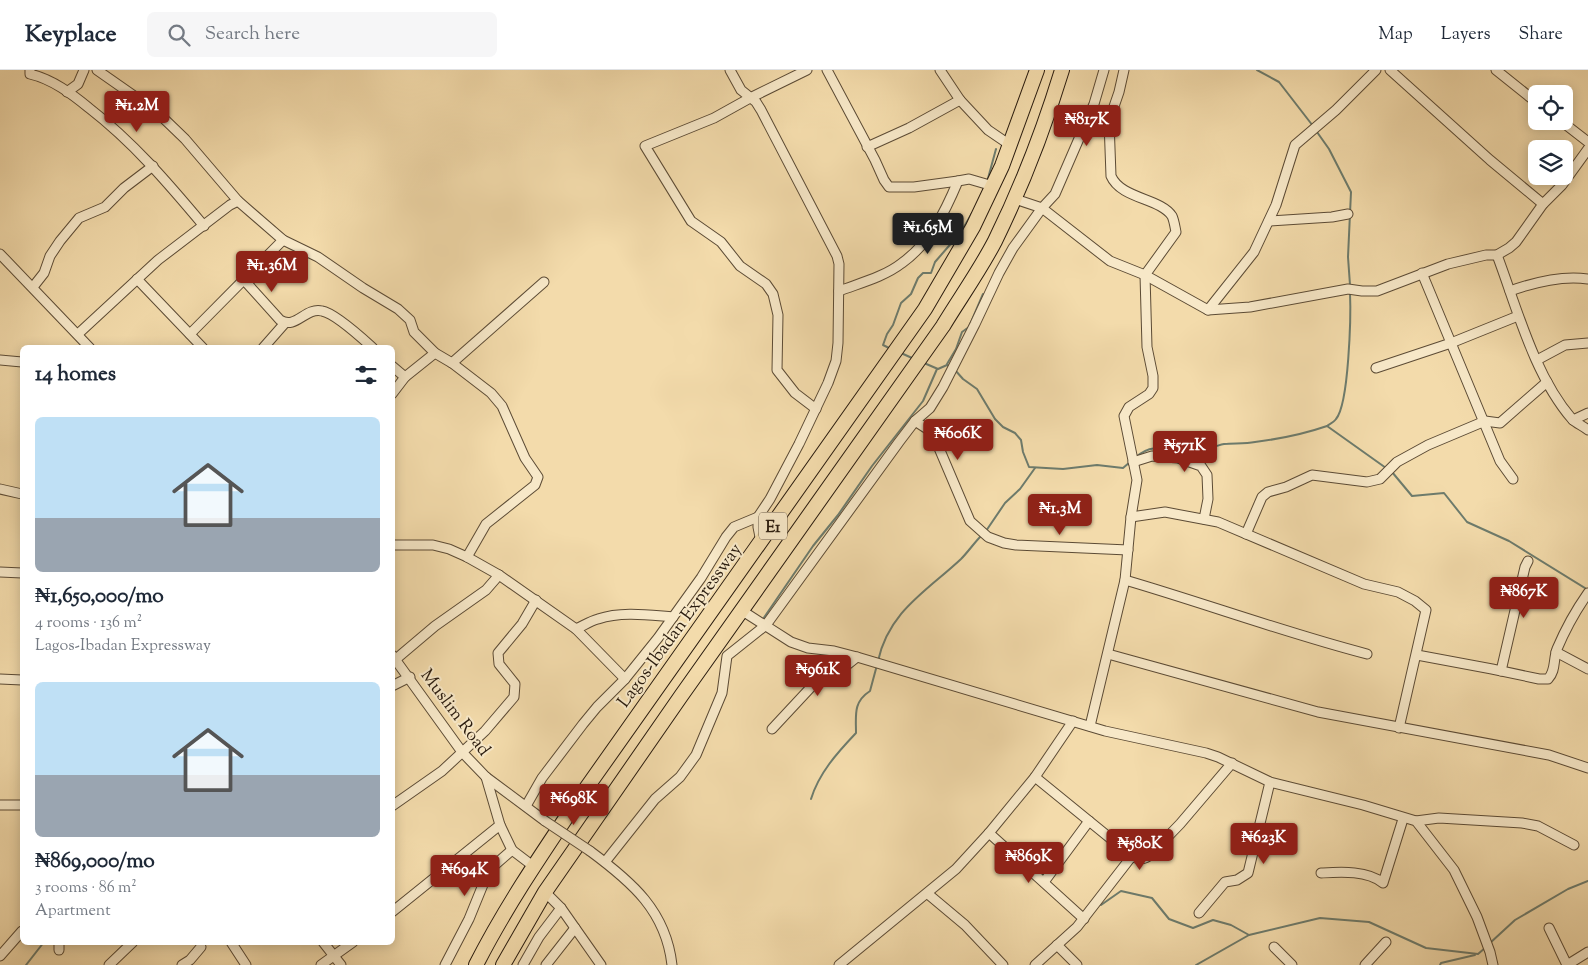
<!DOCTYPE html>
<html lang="en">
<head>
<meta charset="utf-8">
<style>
	:root { --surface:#fff; --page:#f6f6f7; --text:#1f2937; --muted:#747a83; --line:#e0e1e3; --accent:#8f2418 }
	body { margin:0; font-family:"Sorts Mill Goudy",serif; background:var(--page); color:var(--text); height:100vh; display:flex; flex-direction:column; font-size:19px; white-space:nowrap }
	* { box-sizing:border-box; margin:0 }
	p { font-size:16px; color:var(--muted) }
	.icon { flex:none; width:28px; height:28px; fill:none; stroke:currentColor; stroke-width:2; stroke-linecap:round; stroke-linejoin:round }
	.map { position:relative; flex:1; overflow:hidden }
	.drawer { position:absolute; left:20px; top:275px; width:375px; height:600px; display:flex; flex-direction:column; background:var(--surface); border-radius:8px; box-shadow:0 2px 12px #0003 }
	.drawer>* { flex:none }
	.tools { position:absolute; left:1528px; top:15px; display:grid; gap:10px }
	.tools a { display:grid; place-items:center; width:45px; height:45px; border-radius:8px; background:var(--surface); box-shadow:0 2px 12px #0003; font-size:25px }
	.price { position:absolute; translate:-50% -42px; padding:0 11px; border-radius:5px; background:var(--accent); color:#fff; font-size:16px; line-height:32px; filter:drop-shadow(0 1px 2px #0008) }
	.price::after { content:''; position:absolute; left:50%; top:30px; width:15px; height:11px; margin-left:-8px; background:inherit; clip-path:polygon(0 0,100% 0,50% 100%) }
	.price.on { background:#222; color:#fff }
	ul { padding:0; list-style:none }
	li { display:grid; align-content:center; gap:10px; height:265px; padding:0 15px }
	li span { display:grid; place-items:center; height:155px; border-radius:8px; color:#555 }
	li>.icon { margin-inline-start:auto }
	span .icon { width:90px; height:90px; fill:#fffc; stroke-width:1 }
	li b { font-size:21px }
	h2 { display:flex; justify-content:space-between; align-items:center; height:60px; padding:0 15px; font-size:21px }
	header { display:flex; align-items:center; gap:30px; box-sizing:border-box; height:70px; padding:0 25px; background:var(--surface); border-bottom:1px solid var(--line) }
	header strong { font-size:24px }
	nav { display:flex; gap:28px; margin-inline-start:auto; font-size:18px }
	.search { width:350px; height:45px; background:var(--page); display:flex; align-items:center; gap:12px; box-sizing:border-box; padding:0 18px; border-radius:8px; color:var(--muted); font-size:19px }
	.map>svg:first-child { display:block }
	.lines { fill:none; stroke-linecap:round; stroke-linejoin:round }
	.stream { stroke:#6d7b6c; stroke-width:2 }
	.minor-casing { stroke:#5c4b35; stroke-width:11 }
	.highway-casing { stroke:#291b0e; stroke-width:16 }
	.minor { stroke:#f7e8c8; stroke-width:9 }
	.highway { stroke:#f3dbab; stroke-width:14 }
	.minor-bridge-casing { stroke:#5c4b35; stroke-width:11; stroke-linecap:butt }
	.minor-bridge { stroke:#f7e8c8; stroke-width:9 }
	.labels { text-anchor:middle; stroke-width:4; stroke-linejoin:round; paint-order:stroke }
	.shield { fill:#f7e8c8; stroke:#675846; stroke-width:1 }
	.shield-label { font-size:16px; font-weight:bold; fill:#291b0e }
	.street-label { font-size:18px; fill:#291b0e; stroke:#f7e8c8 }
</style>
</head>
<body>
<header>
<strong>Keyplace</strong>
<div class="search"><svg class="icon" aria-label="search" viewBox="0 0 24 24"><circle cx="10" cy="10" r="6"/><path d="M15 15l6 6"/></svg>Search here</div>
<nav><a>Map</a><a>Layers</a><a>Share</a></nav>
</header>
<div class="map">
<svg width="1588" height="895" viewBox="0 0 1588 895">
	<rect width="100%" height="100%" fill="#f3dbab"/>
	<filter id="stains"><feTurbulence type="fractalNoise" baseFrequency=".004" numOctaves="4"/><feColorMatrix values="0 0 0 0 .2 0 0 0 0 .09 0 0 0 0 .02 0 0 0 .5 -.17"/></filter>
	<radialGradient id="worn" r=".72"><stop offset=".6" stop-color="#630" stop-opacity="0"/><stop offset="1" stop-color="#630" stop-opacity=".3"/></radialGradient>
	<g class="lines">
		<g class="stream">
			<polyline points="1257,0 1279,12 1313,56"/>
			<polyline points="1317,62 1329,79 1351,122 1348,187 1350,215"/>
			<polyline points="987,112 996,79"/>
			<polyline points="889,278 883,275 887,264 893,255 901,233 911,224 918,208 923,203 931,203 935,192 961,162 972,143"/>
			<polyline points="901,283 912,288"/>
			<polyline points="924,293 938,299 947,295 949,296"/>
			<polyline points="947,294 956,279 962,262 969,257 983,224"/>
			<polyline points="955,300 963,309 977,319 995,349 1003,357 1015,363 1021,370 1023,382 1029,397 1063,399 1097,395 1123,398 1130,392"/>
			<path d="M1327,356c3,-2 7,-4 9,-7 13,-15 15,-104 14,-126"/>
			<path d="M1136,387c20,-16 26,-5 47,-2 6,1 31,-9 41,-11 10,-1 21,0 31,-2 24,-3 49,-8 72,-16l59,42"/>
			<polyline points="1392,402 1412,426 1444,423 1467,452 1509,471 1588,520"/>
			<polyline points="986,461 1005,433 1020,419 1035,398"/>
			<polyline points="763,549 813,476 838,445 872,396 923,331 937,299"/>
			<path d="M878,591c11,-50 49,-70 83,-102 7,-7 13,-16 20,-23"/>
			<path d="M811,729c8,-26 26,-46 45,-66 0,-18 -3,-31 14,-42l7,-26"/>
			<polyline points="1101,835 1121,821 1152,828 1169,849 1193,858 1213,850 1231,855 1249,865"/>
			<polyline points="1490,873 1515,850 1568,819 1588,811"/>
			<polyline points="26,895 44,872"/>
			<polyline points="1196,895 1249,865 1320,848 1369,852 1426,878 1478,884 1485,878"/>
			<polyline points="1440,895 1441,893 1475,885"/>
		</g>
		<g class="minor-casing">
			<g id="minor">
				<path d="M30,0v4c22,5 42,20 59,34 44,34 79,75 115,118"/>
				<polyline points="97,0 157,42 185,69 238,131 283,170 318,187 363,218 398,239 410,250 414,262 435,283 452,293 491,323 502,336 525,388 538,407 535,415 486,454 467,487"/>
				<polyline points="730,0 741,20 756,32 761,40 837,186 839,194 838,273 836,291 828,313 799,374 770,429 758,447 758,457 761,472"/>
				<polyline points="807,0 750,28 714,48 645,76 691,151 721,172 740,196 766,214 773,224 778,245 777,300 795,323 816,339"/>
				<polyline points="827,0 875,90 884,110 889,117 914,117 958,111"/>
				<polyline points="940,0 960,30 988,60 1010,75"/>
				<polyline points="1390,0 1490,90 1543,134"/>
				<polyline points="1496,0 1536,32"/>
				<polyline points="67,22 78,14 84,0"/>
				<polyline points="1561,51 1588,72"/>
				<polyline points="867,77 909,58 960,30"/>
				<polyline points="1015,129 1042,138 1110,191 1145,205 1208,240 1250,237 1348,219 1362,221 1377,221 1448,194 1486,185 1497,185 1509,178 1516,172 1543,134 1562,115 1588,79"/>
				<polyline points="1269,151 1332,147 1348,144"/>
				<polyline points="0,184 90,278"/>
				<path d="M1497,185c20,53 37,120 75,164 4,4 11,7 16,11"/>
				<polyline points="1422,203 1500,391 1513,409"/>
				<polyline points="137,209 203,278"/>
				<path d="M244,210l36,40c16,10 25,-13 42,-9 13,2 41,28 51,37"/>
				<polyline points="33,217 44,203 50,186 60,171 79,148 105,137 124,118 153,96"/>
				<path d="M839,221c21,-8 45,-14 63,-28 28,-20 43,-51 56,-82l11,-2 24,7"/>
				<path d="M1510,221c25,-9 52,-16 78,-12"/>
				<polyline points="1208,240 1254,182 1276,135 1295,75 1336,40 1376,0"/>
				<polyline points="78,264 158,190 230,135 238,131"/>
				<polyline points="190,264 283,170"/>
				<polyline points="263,278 285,253"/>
				<polyline points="0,290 22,292"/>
				<polyline points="1537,290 1565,275 1588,273"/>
				<polyline points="452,293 544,212"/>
				<polyline points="392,296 405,307"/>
				<polyline points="1376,298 1451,273 1518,246"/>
				<polyline points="392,324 405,307 435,283"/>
				<polyline points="1573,350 1588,343"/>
				<polyline points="915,351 929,360 936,371 970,451 988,467 1004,473 1016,475 1128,480"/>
				<polyline points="1133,392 1152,386 1178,388 1201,396 1207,405 1208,429 1204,449"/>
				<polyline points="0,419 22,424"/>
				<polyline points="1131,447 1165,442 1218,452 1364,514 1398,522 1415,531 1426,540 1399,658"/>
				<polyline points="1246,464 1262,427 1268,422 1286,417 1312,405 1367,412 1380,409 1397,392 1428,375 1485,351 1500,353 1547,312"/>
				<polyline points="392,475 433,475 449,479 467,487 499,505 576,559 625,609"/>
				<polyline points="0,502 22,503"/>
				<path d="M1125,510c82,24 161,53 242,74"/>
				<polyline points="741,540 791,572 808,578 834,581 857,587 1105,661 1206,683 1218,687 1270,712 1363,735 1416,751 1454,800 1477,847 1490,882 1493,895"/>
				<path d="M576,559c7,-3 14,-8 22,-10 24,-8 50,-4 75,-2"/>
				<polyline points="1556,582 1588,599"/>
				<polyline points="1108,584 1318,642 1549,685 1588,698"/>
				<polyline points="392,585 462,682 486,707 545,751"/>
				<path d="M1417,585l75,14 47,10h9c8,-8 5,-19 9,-30 8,-19 19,-39 31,-56"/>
				<polyline points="396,589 435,556 486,520 499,505"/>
				<polyline points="1501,601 1525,497 1528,491"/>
				<polyline points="0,609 22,610"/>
				<polyline points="392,616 410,607"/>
				<path d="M1090,656l35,-146 6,-63 6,-37 -13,-64 5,-9 20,-13 4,-6v-12l-6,-29 -2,-72 31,-43c-1,-5 -2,-12 -4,-16 -12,-18 -51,-17 -61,-40l-2,-55 10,-29 5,-22"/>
				<polyline points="772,659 813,615 842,599 857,587"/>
				<polyline points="486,707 500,755 512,780 533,796"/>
				<polyline points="1035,707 1132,786"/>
				<polyline points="0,735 22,735"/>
				<polyline points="392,736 442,701 485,661 514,627 515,614 499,594 498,583 522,554 536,530"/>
				<polyline points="526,736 542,708 583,654 597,637 625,609 658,568 701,508 726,467 734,457 758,447"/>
				<polyline points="1416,751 1439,748 1522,753 1538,756 1574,775"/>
				<polyline points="989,763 1084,849"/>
				<path d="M590,781c42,31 76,60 82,114"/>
				<polyline points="605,792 655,729 680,707 696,685 722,623 727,586 766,555 899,372 915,351 930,338 943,317 975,254 999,203 1013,178 1042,138 1055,124 1094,34 1104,0"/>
				<path d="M1321,803c19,-1 46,-3 62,10l20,-64"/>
				<polyline points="1044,812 1089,751"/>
				<polyline points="545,822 561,838 601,895"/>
				<polyline points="928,824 965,855 1003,895"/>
				<polyline points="392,842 500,755"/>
				<polyline points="1199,843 1225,812 1237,810 1248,803 1270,712"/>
				<polyline points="1549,858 1567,895"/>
				<polyline points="59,872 59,880"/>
				<polyline points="231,872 246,895"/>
				<polyline points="323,872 341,895"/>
				<polyline points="1057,875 1077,895"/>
				<polyline points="1274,877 1292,895"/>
				<polyline points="0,886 22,861"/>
				<polyline points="109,895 133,872"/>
				<polyline points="182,895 190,890 201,877"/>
				<polyline points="321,895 353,872"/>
				<polyline points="445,895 469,849 489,800 512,780"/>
				<polyline points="523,895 539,867 561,838"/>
				<polyline points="546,895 575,858"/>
				<polyline points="839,895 956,799 989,763 1035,707 1073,651"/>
				<path d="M1035,895l42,-38 55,-71c7,4 10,4 17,0l31,-32 52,-61"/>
				<polyline points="1365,895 1386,872"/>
				<polyline points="1567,895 1588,882"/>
			</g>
		</g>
		<g class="highway-casing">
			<g id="highway">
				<path d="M476,895c30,-59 67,-113 104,-168l345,-488 48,-82 29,-61 35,-96"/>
				<path d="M503,895l42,-73 136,-196 262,-370c17,-28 37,-56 52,-85 27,-55 49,-112 67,-171"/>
			</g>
		</g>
		<use href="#minor" class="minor"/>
		<use href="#highway" class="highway"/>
		<g class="minor-bridge-casing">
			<polyline id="minor-bridge" points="545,751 590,781"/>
		</g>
		<use href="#minor-bridge" class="minor-bridge"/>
	</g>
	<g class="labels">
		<rect class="shield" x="759" y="442.5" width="28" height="27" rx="4"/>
		<g class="shield-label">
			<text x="773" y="462">E1</text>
		</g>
		<g class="street-label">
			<text transform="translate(679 555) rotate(-54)" y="6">Lagos-Ibadan Expressway</text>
			<text transform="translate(456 642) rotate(53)" y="6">Muslim Road</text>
		</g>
	</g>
	<rect width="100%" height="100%" filter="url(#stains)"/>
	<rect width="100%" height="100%" fill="url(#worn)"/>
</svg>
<div class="tools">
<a><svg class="icon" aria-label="locate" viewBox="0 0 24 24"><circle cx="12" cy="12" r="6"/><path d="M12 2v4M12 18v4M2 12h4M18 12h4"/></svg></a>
<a><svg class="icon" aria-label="layers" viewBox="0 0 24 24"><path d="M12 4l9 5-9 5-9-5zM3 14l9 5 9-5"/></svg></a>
</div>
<b class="price" style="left:137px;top:63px">₦1.2M</b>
<b class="price" style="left:1087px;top:77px">₦817K</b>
<b class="price on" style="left:928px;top:185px">₦1.65M</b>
<b class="price" style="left:272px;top:223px">₦1.36M</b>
<b class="price" style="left:958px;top:391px">₦606K</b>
<b class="price" style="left:1185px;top:403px">₦571K</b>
<b class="price" style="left:1060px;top:466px">₦1.3M</b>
<b class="price" style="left:1524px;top:549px">₦867K</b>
<b class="price" style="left:818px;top:627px">₦961K</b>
<b class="price" style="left:574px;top:756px">₦698K</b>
<b class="price" style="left:1264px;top:795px">₦623K</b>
<b class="price" style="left:1140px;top:801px">₦580K</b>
<b class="price" style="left:1029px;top:814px">₦869K</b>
<b class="price" style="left:465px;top:827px">₦694K</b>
<section class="drawer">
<h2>14 homes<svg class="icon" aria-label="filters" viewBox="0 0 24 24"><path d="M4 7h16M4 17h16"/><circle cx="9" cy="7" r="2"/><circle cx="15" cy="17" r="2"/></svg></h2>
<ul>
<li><span style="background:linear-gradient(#bfe0f5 65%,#9aa5b1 0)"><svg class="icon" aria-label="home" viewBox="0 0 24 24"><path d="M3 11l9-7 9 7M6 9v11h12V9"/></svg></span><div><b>₦1,650,000/mo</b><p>4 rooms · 136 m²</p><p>Lagos-Ibadan Expressway</p></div></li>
<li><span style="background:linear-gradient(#bfe0f5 60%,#9aa5b1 0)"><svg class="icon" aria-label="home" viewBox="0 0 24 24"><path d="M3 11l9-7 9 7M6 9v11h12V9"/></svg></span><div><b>₦869,000/mo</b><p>3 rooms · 86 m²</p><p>Apartment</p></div></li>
</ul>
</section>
</div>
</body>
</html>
